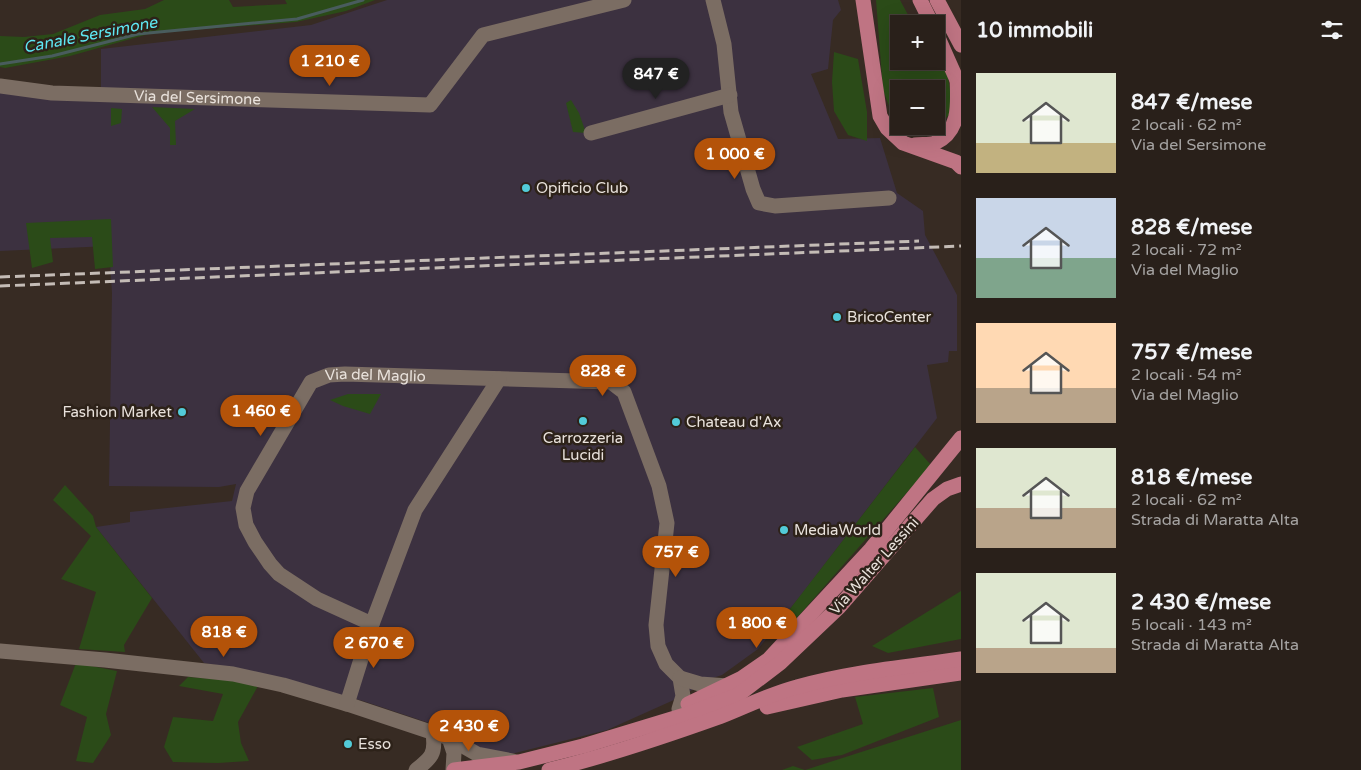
<!DOCTYPE html>
<html lang="it">
<head>
<meta charset="utf-8">
<style>
	:root { --surface:#29201a; --page:#312823; --text:#f1f3f6; --muted:#a5a3a2; --line:#453e39; --accent:#b45309 }
	body { margin:0; font-family:"Varela Round",sans-serif; background:var(--page); color:var(--text); height:100vh; display:flex; flex-direction:column; font-size:19px; white-space:nowrap }
	* { box-sizing:border-box; margin:0 }
	p { font-size:16px; color:var(--muted) }
	.icon { flex:none; width:28px; height:28px; fill:none; stroke:currentColor; stroke-width:2; stroke-linecap:round; stroke-linejoin:round }
	.map { position:relative; flex:1; overflow:hidden }
	.panel { display:flex; flex-direction:column; background:var(--surface); width:400px }
	.panel>* { flex:none }
	.fabs { position:absolute; left:890px; top:15px; display:grid; gap:10px }
	.fabs a { display:grid; place-items:center; width:55px; height:55px; border-radius:0px; background:var(--surface); box-shadow:0 5px 20px #0002,0 0 0 1px var(--line); font-size:25px }
	.price { position:absolute; translate:-50% -42px; padding:0 11px; border-radius:18px; background:var(--accent); color:#fff; font-size:16px; line-height:32px; filter:drop-shadow(0 1px 2px #0008) }
	.price::after { content:''; position:absolute; left:50%; top:30px; width:15px; height:11px; margin-left:-8px; background:inherit; clip-path:polygon(0 0,100% 0,50% 100%) }
	.price.selected { background:#222; color:#fff }
	ul { padding:0; list-style:none }
	li { display:flex; align-items:center; gap:15px; height:125px; padding:0 15px }
	li span { display:grid; place-items:center; flex:none; width:140px; height:100px; border-radius:0px; color:#555 }
	li>.icon { margin-inline-start:auto }
	span .icon { width:60px; height:60px; fill:#fffc; stroke-width:1 }
	li b { font-size:21px }
	h2 { display:flex; justify-content:space-between; align-items:center; height:60px; padding:0 15px; font-size:21px }
	main { display:flex; flex:1; min-height:0 }
	.map>svg:first-child { display:block }
	.industrial { fill:#3c3140 }
	.green { fill:#2b4b18; fill-rule:evenodd }
	.lines { fill:none; stroke-linecap:round; stroke-linejoin:round }
	.stream { stroke:#495c5d; stroke-width:3 }
	.minor { stroke:#7b6d63; stroke-width:15 }
	.major { stroke:#bf7483; stroke-width:15 }
	.rail { stroke:#c4bcb6; stroke-width:3; stroke-dasharray:10 5; stroke-linecap:butt }
	.poi-dot { fill:#52cbd8; stroke:#2d2219; stroke-width:2 }
	.labels { text-anchor:middle; stroke-width:5; stroke-linejoin:round; paint-order:stroke }
	.street-label { font-size:15px; fill:#e9e2dc; stroke:#2d2219 }
	.poi-label { font-size:15px; fill:#e9e2dc; stroke:#2d2219; text-anchor:start }
	.water-label { font-size:16px; font-style:italic; fill:#5ee7f2; stroke:#2d2219 }
</style>
</head>
<body>
<main>
<div class="map">
<svg width="961" height="770" viewBox="0 0 961 770">
	<rect width="100%" height="100%" fill="#372b23"/>
	<polygon class="industrial" points="387,0 838,0 841,10 833,20 828,69 811,74 838,139 880,138 897,193 923,211 925,235 957,295 957,351 949,351 948,362 927,365 937,418 801,595 758,649 722,675 713,678 676,699 607,730 511,754 471,747 432,724 363,701 249,671 204,663 96,527 130,522 130,512 232,501 236,484 219,487 109,486 112,293 109,246 0,251 0,85 101,90 101,49 311,25"/>
	<g class="green">
		<polygon points="164,0 229,0 233,7 287,4 285,0 375,0 346,11 296,22 152,33 70,56 5,68 0,67 0,36 24,37 53,34 100,15 145,9"/>
		<path d="M876,0h24l13,24h-14v37h37v-4l11,14 3,19 1,23 -18,18 -36,-4 -14,-37zM899,89h37v37h-37z"/>
		<polygon points="834,52 858,59 867,112 867,141 848,135 834,111 832,82"/>
		<polygon points="571,100 579,113 586,133 573,132 566,103"/>
		<polygon points="152,107 195,109 175,121 176,145 170,145 170,128"/>
		<polygon points="111,108 122,109 121,123 111,126"/>
		<polygon points="111,219 113,267 95,269 92,237 50,238 53,262 32,268 26,223"/>
		<polygon points="348,394 381,394 370,414 343,406 330,400"/>
		<polygon points="915,447 931,465 787,629 776,627"/>
		<polygon points="65,485 93,516 96,527 152,598 124,645 125,652 79,649 96,592 61,579 91,536 53,500"/>
		<polygon points="961,591 961,639 888,653 872,646"/>
		<polygon points="76,663 117,671 106,714 111,735 93,763 76,761 87,717 60,705"/>
		<polygon points="188,677 238,681 258,686 238,722 241,743 249,761 218,763 173,762 164,747 173,717 213,721 223,694 179,686"/>
		<polygon points="933,688 939,717 842,755 812,760 797,747 863,724 855,697"/>
		<polygon points="961,720 961,770 782,770 793,766 805,770"/>
	</g>
	<g class="lines">
		<polyline class="stream" points="0,64 52,56 138,34 297,19 363,0"/>
		<g class="minor">
			<polyline points="713,0 724,44 731,112 753,189 759,203 775,206 889,198"/>
			<path id="s1" d="M0,86l52,7 378,12 53,-70 141,-35"/>
			<polyline points="591,133 730,95"/>
			<path id="s2" d="M372,624l-55,-25 -38,-25 -9,-10 -15,-22 -9,-17 -3,-17 4,-17 64,-109 18,-7 16,-1 266,8 13,10 35,94 8,37 -11,102 2,21 8,18 14,14 3,18 -4,13"/>
			<polyline points="0,651 105,660 233,674 283,685 347,704 449,738 477,754 513,761"/>
			<polyline points="680,678 700,684 728,686"/>
			<polyline points="347,704 372,624 415,510 499,379"/>
			<polyline points="449,738 454,753 453,770"/>
			<path d="M416,770c15,-12 20,-16 17,-36"/>
		</g>
		<g class="major">
			<polyline points="863,0 880,116 887,128 903,143 956,162 961,167"/>
			<polyline points="920,0 932,24"/>
			<polyline points="937,0 961,45"/>
			<polyline points="936,33 960,87"/>
			<path d="M915,145c6,-1 14,0 20,-2 26,-12 23,-40 22,-65"/>
			<polyline points="688,704 742,678 768,660 871,549 961,438"/>
			<polyline points="767,707 842,690 961,673"/>
			<polyline points="454,770 519,762 583,746 685,715 738,695 780,663 839,607 933,499 947,489 961,484"/>
			<path d="M549,770c58,-14 114,-33 170,-53 26,-10 51,-23 78,-30 53,-15 109,-20 164,-28"/>
		</g>
		<g class="rail">
			<polyline points="0,277 919,241"/>
			<polyline points="0,286 961,246"/>
		</g>
	</g>
	<g class="poi-dot">
		<circle cx="526" cy="188" r="5"/>
		<circle cx="837" cy="317" r="5"/>
		<circle cx="182" cy="412" r="5"/>
		<circle cx="583" cy="421" r="5"/>
		<circle cx="676" cy="422" r="5"/>
		<circle cx="784" cy="530" r="5"/>
		<circle cx="348" cy="744" r="5"/>
	</g>
	<g class="labels">
		<g class="street-label">
			<text dy="5" stroke="none"><textPath href="#s1" startOffset="198">Via del Sersimone</textPath></text>
			<text dy="5" stroke="none"><textPath href="#s2" startOffset="392">Via del Maglio</textPath></text>
			<text transform="translate(874 566) rotate(-48)" y="5">Via Walter Lessini</text>
		</g>
		<g class="poi-label">
			<text x="536" y="193">Opificio Club</text>
			<text x="847" y="322">BricoCenter</text>
			<text x="172" y="417" text-anchor="end">Fashion Market</text>
			<text x="686" y="427">Chateau d'Ax</text>
			<text x="583" y="443" text-anchor="middle">Carrozzeria<tspan x="583" dy="17">Lucidi</tspan></text>
			<text x="794" y="535">MediaWorld</text>
			<text x="358" y="749">Esso</text>
		</g>
		<g class="water-label">
			<text transform="translate(90 34) rotate(-11)" y="6">Canale Sersimone</text>
		</g>
	</g>
</svg>
<div class="fabs">
<a>+</a>
<a>−</a>
</div>
<b class="price" style="left:330px;top:87px">1 210 €</b>
<b class="price selected" style="left:656px;top:100px">847 €</b>
<b class="price" style="left:735px;top:180px">1 000 €</b>
<b class="price" style="left:603px;top:397px">828 €</b>
<b class="price" style="left:261px;top:437px">1 460 €</b>
<b class="price" style="left:676px;top:578px">757 €</b>
<b class="price" style="left:757px;top:649px">1 800 €</b>
<b class="price" style="left:224px;top:658px">818 €</b>
<b class="price" style="left:374px;top:669px">2 670 €</b>
<b class="price" style="left:469px;top:752px">2 430 €</b>
</div>
<section class="panel">
<h2>10 immobili<svg class="icon" aria-label="filters" viewBox="0 0 24 24"><path d="M4 7h16M4 17h16"/><circle cx="9" cy="7" r="2"/><circle cx="15" cy="17" r="2"/></svg></h2>
<ul>
<li><span style="background:linear-gradient(#dfe7d0 70%,#c2b280 0)"><svg class="icon" aria-label="home" viewBox="0 0 24 24"><path d="M3 11l9-7 9 7M6 9v11h12V9"/></svg></span><div><b>847 €/mese</b><p>2 locali · 62 m²</p><p>Via del Sersimone</p></div></li>
<li><span style="background:linear-gradient(#c9d6e8 60%,#7fa58c 0)"><svg class="icon" aria-label="home" viewBox="0 0 24 24"><path d="M3 11l9-7 9 7M6 9v11h12V9"/></svg></span><div><b>828 €/mese</b><p>2 locali · 72 m²</p><p>Via del Maglio</p></div></li>
<li><span style="background:linear-gradient(#ffd9b3 65%,#b9a48a 0)"><svg class="icon" aria-label="home" viewBox="0 0 24 24"><path d="M3 11l9-7 9 7M6 9v11h12V9"/></svg></span><div><b>757 €/mese</b><p>2 locali · 54 m²</p><p>Via del Maglio</p></div></li>
<li><span style="background:linear-gradient(#dfe7d0 60%,#b9a48a 0)"><svg class="icon" aria-label="home" viewBox="0 0 24 24"><path d="M3 11l9-7 9 7M6 9v11h12V9"/></svg></span><div><b>818 €/mese</b><p>2 locali · 62 m²</p><p>Strada di Maratta Alta</p></div></li>
<li><span style="background:linear-gradient(#dfe7d0 75%,#b9a48a 0)"><svg class="icon" aria-label="home" viewBox="0 0 24 24"><path d="M3 11l9-7 9 7M6 9v11h12V9"/></svg></span><div><b>2 430 €/mese</b><p>5 locali · 143 m²</p><p>Strada di Maratta Alta</p></div></li>
</ul>
</section>
</main>
</body>
</html>
